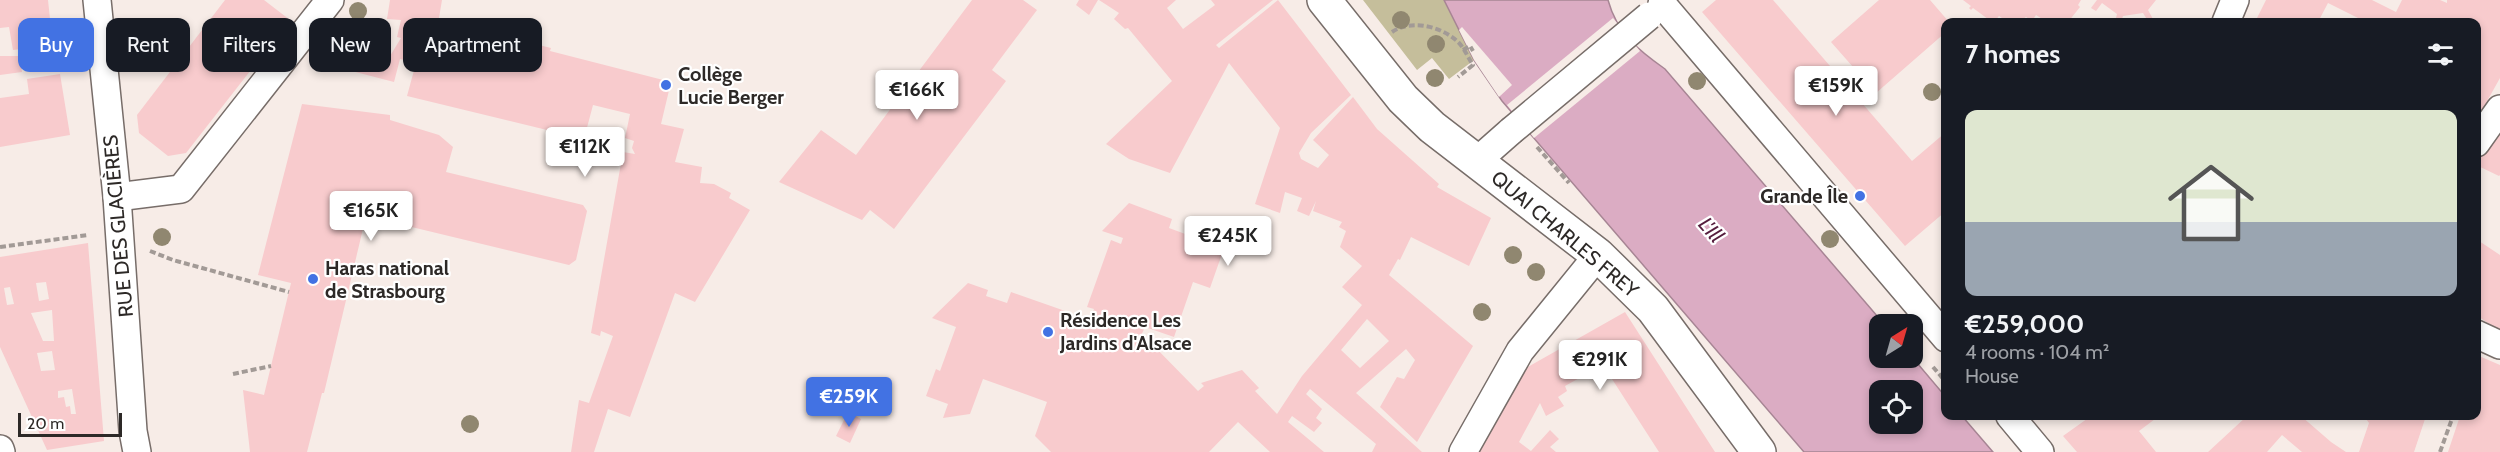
<!DOCTYPE html>
<html lang="en">
<head>
<meta charset="utf-8">
<style>
	:root { --surface:#171b24; --page:#20242c; --text:#f1f3f6; --muted:#9ea1a6; --line:#363941; --accent:#4272e3 }
	body { margin:0; font-family:Cabin,sans-serif; background:var(--page); color:var(--text); height:100vh; display:flex; flex-direction:column; font-size:22px; white-space:nowrap }
	* { box-sizing:border-box; margin:0 }
	p { font-size:20px; color:var(--muted) }
	.icon { flex:none; width:33px; height:33px; fill:none; stroke:currentColor; stroke-width:2; stroke-linecap:round; stroke-linejoin:round }
	.map { position:relative; flex:1; overflow:hidden }
	.side { position:absolute; left:1941px; top:18px; width:540px; height:402px; display:flex; flex-direction:column; background:var(--surface); border-radius:12px; box-shadow:0 3px 9px #0003 }
	.side>* { flex:none }
	.guide { position:absolute; left:18px; top:18px; width:570px; height:54px; display:flex; gap:12px }
	.needle { width:39px; rotate:37deg }
	.buttons { position:absolute; left:1869px; top:314px; display:grid; gap:12px }
	.buttons a { display:grid; place-items:center; width:54px; height:54px; border-radius:12px; background:var(--surface); box-shadow:0 3px 9px #0003; font-size:30px }
	.scale { position:absolute; left:18px; bottom:15px; width:104px; box-sizing:border-box; padding-left:6px; border:3px solid #2d2927; border-top:0; font-size:16px; line-height:21px; white-space:nowrap; color:#2d2927; -webkit-text-stroke:4px #fff; paint-order:stroke }
	.price { position:absolute; translate:-50% -51px; padding:0 14px; border-radius:6px; background:#fff; color:#222; font-size:20px; line-height:39px; filter:drop-shadow(0 2px 3px #0008) }
	.price::after { content:''; position:absolute; left:50%; top:36px; width:18px; height:14px; margin-left:-9px; background:inherit; clip-path:polygon(0 0,100% 0,50% 100%) }
	.price.current { background:var(--accent); color:#fff }
	ul { padding:0; list-style:none }
	li { display:grid; align-content:center; gap:12px; height:318px; padding:0 24px }
	li+li { border-top:2px solid var(--line) }
	li span { display:grid; place-items:center; height:186px; border-radius:12px; color:#555 }
	li>.icon { margin-inline-start:auto }
	span .icon { width:108px; height:108px; fill:#fffc; stroke-width:1 }
	li b { font-size:26px }
	h2 { display:flex; justify-content:space-between; align-items:center; height:72px; padding:0 24px; font-size:26px }
	.pill { padding:0 21px; border-radius:12px; background:var(--surface); box-shadow:0 3px 9px #0003; font-size:21px; line-height:54px }
	.pill.current { background:var(--accent); color:#fff }
	.map>svg:first-child { display:block }
	.green { fill:#c5be9b }
	.water { fill:#dbacc3; stroke:#a78594; stroke-width:1.5; fill-rule:evenodd }
	.pier { fill:#f7ece7 }
	.building { fill:#f8cbcd; fill-rule:evenodd }
	.lines { fill:none; stroke-linecap:round; stroke-linejoin:round }
	.street-casing { stroke:#776d69; stroke-width:30 }
	.secondary-casing { stroke:#776d69; stroke-width:36 }
	.path { stroke:#a29a96; stroke-width:4; stroke-dasharray:6 3; stroke-linecap:butt }
	.street { stroke:#fff; stroke-width:27 }
	.secondary { stroke:#fff; stroke-width:33 }
	.street-bridge-casing { stroke:#776d69; stroke-width:30; stroke-linecap:butt }
	.street-bridge { stroke:#fff; stroke-width:27 }
	.tree { fill:#908770 }
	.poi-dot { fill:#4272e3; stroke:#fff; stroke-width:2 }
	.labels { text-anchor:middle; stroke-width:4.5; stroke-linejoin:round; paint-order:stroke }
	.poi-label { font-size:20px; font-weight:bold; fill:#2d2927; stroke:#fff; text-anchor:start }
	.street-label { font-size:20px; fill:#2d2927; stroke:#fff }
	.water-label { font-size:21px; font-style:italic; fill:#551c3d; stroke:#fff }
</style>
</head>
<body>
<div class="map">
<svg width="2500" height="452" viewBox="0 0 2500 452">
	<rect width="100%" height="100%" fill="#f7ece7"/>
	<polygon class="green" points="1363,0 1444,0 1474,60 1449,79 1432,58 1417,70"/>
	<path class="water" d="M1444,0h164c9,33 30,50 57,69l219,255h-4v33h32l33,39 1,20h16l31,36h-189l-302,-351 -28,-41zM1880,390h32v33h-32z"/>
	<g class="pier">
		<polygon points="1613,18 1640,51 1534,138 1507,105"/>
		<polygon points="1462,27 1512,85 1499,97 1474,60 1459,30"/>
	</g>
	<g class="building">
		<polygon points="0,0 48,0 50,19 68,18 71,43 13,50 9,27 0,28"/>
		<polygon points="225,0 264,0 290,20 186,153 168,156 139,133 137,115"/>
		<polygon points="390,0 442,0 438,24 526,45 527,42 551,48 550,51 671,82 661,124 684,129 675,162 702,167 700,183 714,184 731,193 729,198 750,210 695,302 675,293 630,417 608,409 594,452 571,452 579,400 589,403 613,336 601,331 600,336 591,333 623,152 635,154 632,148 634,141 625,138 630,114 593,105 584,139 407,96 416,63 400,59 394,82 340,68 346,46 390,56 401,38 397,37 401,20 387,19"/>
		<polygon points="972,0 1023,0 1037,10 992,70 1006,81 894,229 870,210 862,220 779,182 821,130 856,155"/>
		<polygon points="1079,0 1098,0 1089,15 1076,5"/>
		<path d="M1099,0h77l-9,8 16,21 32,-24 -4,-5h62l-57,45 3,3 59,-48 73,95 -40,38 -12,20 2,6 17,9 11,-13 -16,-15 40,-43 24,32 62,55 -2,3 54,31 -22,48 -58,-29 -11,23 -2,-1 -9,16 84,71 -56,96 -37,-35 17,-30 7,2 11,-19 -9,-11 -50,44 66,59h-50l4,-8 -66,-55 -4,5 16,15 -6,9 6,5 -8,9 -22,-16 -4,6 36,30h-54l-32,-30 -29,30h-158l-16,-16 12,-34 -64,-23 -13,35 -27,4 5,-14 -22,-8 10,-27 4,2 16,-44 -24,-9 36,-35 20,7 -2,6 21,7 4,-11 57,20 -3,8 22,7 7,-18 -7,-2 24,-67 10,4 2,-6 -21,-7 27,-28 43,16 -3,9 19,7 6,-14 29,30 -13,37 -17,-6 -19,55 -29,-10 -6,13 7,6 4,-4 48,49 6,-5 -3,-3 41,-13 17,18 -4,3 22,23 25,-38 60,-71 -20,-18 20,-21 -22,-19 6,-16 -7,-4 3,-5 -29,-11 3,-10 -7,15 -12,-5 5,-13 -17,-6 -5,21 -25,-9 25,-76 -51,-65 -59,110 -41,-14 -23,-15 66,-63 -44,-53 -3,1 -11,-10 5,-6zM1367,319l22,22 -29,27 -19,-18z"/>
		<polygon points="1716,0 1773,0 1912,161 1946,132 1946,211 1905,246 1702,12"/>
		<polygon points="1879,0 1930,0 1949,22 1946,22 1946,32 1876,93 1831,42"/>
		<polygon points="1963,0 2081,0 2078,5 2080,7 2068,22 2047,22 2036,15 2032,21 2026,17 2018,22 2008,22 1999,16 1994,22 1992,22 1973,8 1971,10 1969,8 1971,6"/>
		<polygon points="2097,0 2156,0 2148,10 2153,19 2148,21 2143,13 2123,16 2121,22 2115,22 2117,14 2102,3 2096,11 2091,8"/>
		<polygon points="2266,0 2372,0 2396,12 2402,0 2440,0 2447,3 2447,0 2500,0 2500,78 2476,121 2476,22 2366,22 2328,3 2318,22 2255,22"/>
		<polygon points="0,56 20,56 22,72 0,75"/>
		<polygon points="60,74 70,135 0,147 0,98 29,94 27,79"/>
		<polygon points="302,104 390,115 390,120 439,135 453,147 446,172 583,205 587,211 576,260 569,265 366,216 324,393 322,393 307,452 250,452 243,390 264,395 291,283 258,275"/>
		<polygon points="2500,125 2500,175 2499,176 2476,165 2476,162"/>
		<polygon points="2476,239 2500,255 2500,331 2476,315"/>
		<path d="M88,243l16,198 -57,9 -47,-103v-90zM46,282l3,17 -10,2 -3,-18zM10,287l4,17 -7,1 -3,-17zM52,310l2,31h-11l-12,-28zM52,351l3,19 -14,1 -4,-18zM72,389l4,25h-5l-1,-8 -4,1 -2,-10 -6,1v-7z"/>
		<polygon points="1625,312 1715,452 1659,452 1603,365 1565,386 1567,391 1558,397 1564,406 1546,416 1540,403 1519,442 1531,451 1550,430 1559,439 1550,447 1556,452 1479,452 1526,368"/>
		<polygon points="2479,356 2500,365 2500,452 2448,452 2460,416 2476,416 2476,364"/>
		<polygon points="848,412 861,419 850,443 836,436"/>
		<polygon points="2091,416 2159,416 2139,431 2156,452 2077,452 2063,436"/>
		<polygon points="2247,416 2301,416 2331,442 2346,452 2302,452 2282,435 2267,452 2208,452"/>
		<polygon points="2364,416 2426,416 2414,452 2359,452 2369,423"/>
	</g>
	<g class="lines">
		<g class="street-casing">
			<g id="street">
				<polyline points="97,0 117,197 133,431 137,452"/>
				<polyline points="1662,4 1946,338"/>
				<polyline points="2226,22 2235,0"/>
				<polyline points="2476,143 2500,109"/>
				<polyline points="1477,161 1511,131"/>
				<polyline points="117,197 181,189 330,0"/>
				<polyline points="2476,334 2500,345"/>
				<polyline points="2010,416 2040,452"/>
				<polyline points="0,449 1,452"/>
				<polyline points="1463,452 1520,351 1598,255"/>
			</g>
		</g>
		<g class="secondary-casing">
			<polyline id="secondary" points="1324,0 1403,99 1432,127 1598,255 1653,309 1759,452"/>
		</g>
		<g class="path">
			<path d="M1392,32c19,-13 48,-6 65,9 7,6 11,17 16,24l-15,12"/>
			<polyline points="1463,50 1470,46 1473,51"/>
			<polyline points="1537,147 1569,183"/>
			<polyline points="0,247 88,235"/>
			<polyline points="150,251 173,260 289,292"/>
			<polyline points="1933,367 1946,382"/>
			<polyline points="233,374 271,366"/>
			<polyline points="2440,452 2453,416"/>
		</g>
		<use href="#street" class="street"/>
		<use href="#secondary" class="secondary"/>
		<g class="street-bridge-casing">
			<polyline id="street-bridge" points="1511,131 1649,16"/>
		</g>
		<use href="#street-bridge" class="street-bridge"/>
	</g>
	<g class="tree">
		<circle cx="358" cy="11" r="9"/>
		<circle cx="1401" cy="20" r="9"/>
		<circle cx="1436" cy="44" r="9"/>
		<circle cx="1435" cy="78" r="9"/>
		<circle cx="1697" cy="81" r="9"/>
		<circle cx="1932" cy="92" r="9"/>
		<circle cx="162" cy="237" r="9"/>
		<circle cx="1830" cy="239" r="9"/>
		<circle cx="1513" cy="255" r="9"/>
		<circle cx="1536" cy="272" r="9"/>
		<circle cx="1482" cy="312" r="9"/>
		<circle cx="470" cy="424" r="9"/>
	</g>
	<g class="poi-dot">
		<circle cx="666" cy="85" r="6"/>
		<circle cx="1860" cy="196" r="6"/>
		<circle cx="313" cy="279" r="6"/>
		<circle cx="1048" cy="332" r="6"/>
	</g>
	<g class="labels">
		<g class="poi-label">
			<text x="678" y="81">Collège<tspan x="678" dy="23">Lucie Berger</tspan></text>
			<text x="1848" y="203" text-anchor="end">Grande Île</text>
			<text x="325" y="275">Haras national<tspan x="325" dy="23">de Strasbourg</tspan></text>
			<text x="1060" y="327">Résidence Les<tspan x="1060" dy="23">Jardins d'Alsace</tspan></text>
		</g>
		<g class="street-label">
			<text transform="translate(118 226) rotate(-95)" y="7">RUE DES GLACIÈRES</text>
			<text transform="translate(1565 234) rotate(40)" y="7">QUAI CHARLES FREY</text>
		</g>
		<g class="water-label">
			<text transform="translate(1711 230) rotate(49)" y="7">L'Ill</text>
		</g>
	</g>
</svg>
<div class="buttons">
<a><svg class="needle" viewBox="-14 -14 28 28"><path d="M0-13l5 13h-10z" fill="#e53935"/><path d="M0 13l5-13h-10z" fill="#9ea1a6"/></svg></a>
<a><svg class="icon" aria-label="locate" viewBox="0 0 24 24"><circle cx="12" cy="12" r="6"/><path d="M12 2v4M12 18v4M2 12h4M18 12h4"/></svg></a>
</div>
<div class="scale">20 m</div>
<b class="price" style="left:1836px;top:117px">€159K</b>
<b class="price" style="left:917px;top:121px">€166K</b>
<b class="price" style="left:585px;top:178px">€112K</b>
<b class="price" style="left:371px;top:242px">€165K</b>
<b class="price" style="left:1228px;top:267px">€245K</b>
<b class="price" style="left:1600px;top:391px">€291K</b>
<b class="price current" style="left:849px;top:428px">€259K</b>
<div class="guide">
<a class="pill current">Buy</a>
<a class="pill">Rent</a>
<a class="pill">Filters</a>
<a class="pill">New</a>
<a class="pill">Apartment</a>
</div>
<section class="side">
<h2>7 homes<svg class="icon" aria-label="filters" viewBox="0 0 24 24"><path d="M4 7h16M4 17h16"/><circle cx="9" cy="7" r="2"/><circle cx="15" cy="17" r="2"/></svg></h2>
<ul>
<li><span style="background:linear-gradient(#dfe7d0 60%,#9aa5b1 0)"><svg class="icon" aria-label="home" viewBox="0 0 24 24"><path d="M3 11l9-7 9 7M6 9v11h12V9"/></svg></span><div><b>€259,000</b><p>4 rooms · 104 m²</p><p>House</p></div></li>
</ul>
</section>
</div>
</body>
</html>
